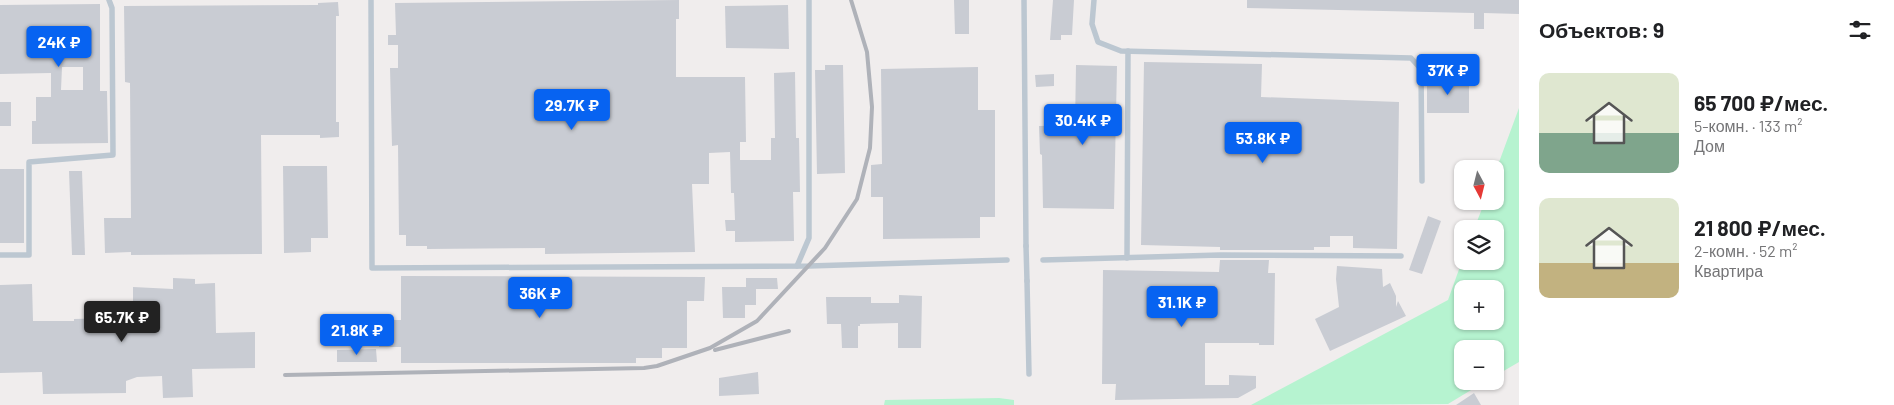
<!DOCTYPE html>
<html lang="ru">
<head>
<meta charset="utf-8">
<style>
	:root { --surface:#fff; --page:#f2f2f2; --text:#202124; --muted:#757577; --accent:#0763f1 }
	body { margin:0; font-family:Barlow,sans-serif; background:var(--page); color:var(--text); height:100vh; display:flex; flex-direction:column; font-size:19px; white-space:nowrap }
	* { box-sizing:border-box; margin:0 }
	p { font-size:16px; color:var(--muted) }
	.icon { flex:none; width:28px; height:28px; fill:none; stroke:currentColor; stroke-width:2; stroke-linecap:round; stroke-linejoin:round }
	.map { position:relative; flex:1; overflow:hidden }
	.drawer { display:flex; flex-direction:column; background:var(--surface); width:375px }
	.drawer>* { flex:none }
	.needle { width:32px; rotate:173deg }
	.tools { position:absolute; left:1454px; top:160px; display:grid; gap:10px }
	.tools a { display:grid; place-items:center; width:50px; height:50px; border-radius:10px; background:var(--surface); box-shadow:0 1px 4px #0004; font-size:25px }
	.price { position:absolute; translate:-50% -42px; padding:0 11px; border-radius:5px; background:var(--accent); color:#fff; font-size:16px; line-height:32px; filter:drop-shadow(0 1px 2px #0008) }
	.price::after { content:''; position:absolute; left:50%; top:30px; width:15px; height:11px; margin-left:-8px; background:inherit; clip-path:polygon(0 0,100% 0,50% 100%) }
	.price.on { background:#222; color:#fff }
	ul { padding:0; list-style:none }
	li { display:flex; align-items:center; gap:15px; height:125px; padding:0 20px }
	li span { display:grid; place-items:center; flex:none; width:140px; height:100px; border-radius:10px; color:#555 }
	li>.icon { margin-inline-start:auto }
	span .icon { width:60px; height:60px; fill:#fffc; stroke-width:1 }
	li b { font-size:21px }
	h2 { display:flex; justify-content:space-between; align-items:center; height:60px; padding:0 20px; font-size:21px }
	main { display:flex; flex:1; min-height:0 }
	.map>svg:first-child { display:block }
	.green { fill:#b6f3d0; fill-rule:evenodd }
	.building { fill:#c9ccd3; fill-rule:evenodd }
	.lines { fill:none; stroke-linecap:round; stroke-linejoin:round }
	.lane { stroke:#bcc7d1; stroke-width:5.5 }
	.rail { stroke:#afb2b9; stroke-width:4 }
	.lane-bridge { stroke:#bcc7d1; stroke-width:5.5 }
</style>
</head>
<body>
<main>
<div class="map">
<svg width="1519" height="405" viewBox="0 0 1519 405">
	<rect width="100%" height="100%" fill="#f0eded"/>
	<g class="green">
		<path d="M1519,108v254l-24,14v-27h-33v32h24l-38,23 -197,1 197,-105 14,-39h33v-32h-21l11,-28h10v-28zM1462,289h33v32h-33z"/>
		<polygon points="999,398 1014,400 1014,405 884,405 885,400"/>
	</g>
	<g class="building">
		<polygon points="679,0 679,19 676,19 676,77 745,77 746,142 740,142 740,160 771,160 771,138 775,138 774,73 795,72 796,138 799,138 800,192 793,192 794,241 735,242 735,231 726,231 725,220 735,220 734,193 731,193 730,152 709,153 709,184 692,184 695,252 545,254 545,248 427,249 427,246 406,246 406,235 399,235 398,145 392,146 390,68 398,68 398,45 388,45 388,35 396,35 395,3"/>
		<polygon points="954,0 969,0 969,34 955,34"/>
		<polygon points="1053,0 1074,0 1072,35 1061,35 1061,40 1050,40"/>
		<polygon points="1247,0 1519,0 1519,14 1484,13 1484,29 1474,29 1474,13 1247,8"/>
		<polygon points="338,2 339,16 336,16 336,122 339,122 339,137 320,138 320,135 261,135 262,254 131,255 131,252 105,253 104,218 131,218 130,83 125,82 124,6 318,5 318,3"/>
		<path d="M100,4v87h7l1,52 -76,1v-23h4v-24h15v-24l-51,1v-69zM62,67h21v23h-22z"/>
		<polygon points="788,5 789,49 726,48 725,6"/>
		<polygon points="1144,62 1262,64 1261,97 1399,102 1397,249 1353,248 1353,236 1330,236 1330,247 1314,247 1314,250 1220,250 1220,247 1141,245"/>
		<polygon points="825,65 843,65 845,173 817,174 815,70 825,70"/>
		<polygon points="1076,65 1117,66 1114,209 1043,208 1042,155 1040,154 1039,126 1075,125"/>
		<polygon points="978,67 978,110 995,110 995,217 980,217 980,238 883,239 883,197 871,197 871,165 882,164 881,69"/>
		<polygon points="1054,74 1054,86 1036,87 1035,75"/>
		<rect x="1427" y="80" width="42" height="33"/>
		<rect x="0" y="102" width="11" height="24"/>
		<polygon points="283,166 327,166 328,238 311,238 311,252 284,253"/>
		<rect x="0" y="169" width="24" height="74"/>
		<polygon points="69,171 82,171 85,255 72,255"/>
		<polygon points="1428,216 1441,221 1422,274 1409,270"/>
		<polygon points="1220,260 1269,260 1268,273 1275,273 1274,345 1259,345 1259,343 1205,343 1205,385 1229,385 1229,375 1256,376 1256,388 1238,398 1115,400 1116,384 1102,384 1103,270 1219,272"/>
		<polygon points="1337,266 1382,269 1383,287 1390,283 1396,296 1396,307 1398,301 1406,316 1330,351 1315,319 1339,307 1336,279"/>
		<polygon points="401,276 705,277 704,301 687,301 687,348 662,348 662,358 636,358 636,363 401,363 401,347 379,347 379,320 401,320"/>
		<polygon points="173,278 195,279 195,284 215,283 216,333 255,332 255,368 192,369 193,397 163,398 162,376 137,377 126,381 126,393 43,394 42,372 0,373 0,285 32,284 33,321 74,321 74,319 108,318 108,324 154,324 154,301 133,301 133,287 173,289"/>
		<polygon points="746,278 777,278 778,289 756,289 756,305 745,305 745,318 723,318 722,287 746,287"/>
		<polygon points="899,295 922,296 921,348 898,348 898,323 860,324 860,326 858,326 858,348 842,348 841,324 827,324 826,297 871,297 871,303 899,303"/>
		<polygon points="376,349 377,362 337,362 337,350"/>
		<polygon points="758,372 759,394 719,396 719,378"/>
		<polygon points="1474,393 1481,405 1456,405"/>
	</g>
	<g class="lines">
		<g class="lane">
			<polyline points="371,0 372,268 809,266 1007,260"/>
			<polyline points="1024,0 1026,246"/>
			<polyline points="1094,0 1092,24 1098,42 1121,51 1411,58 1421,69 1422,181"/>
			<polyline points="0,255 29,255 29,162 113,155 112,8 109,0"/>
			<polyline points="1127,258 1128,51"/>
			<polyline points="1043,260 1220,255 1401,256"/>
			<polyline points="797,266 809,238 809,0"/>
			<polyline points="1027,281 1029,374"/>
		</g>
		<g class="rail">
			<polyline points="715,350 789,331"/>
			<polyline points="285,375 644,368 657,366 710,348 757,321 825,248 857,199 870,148 872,107 867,52 851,0"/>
		</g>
		<polyline class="lane-bridge" points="1026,246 1027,281"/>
	</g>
</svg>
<div class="tools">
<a><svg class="needle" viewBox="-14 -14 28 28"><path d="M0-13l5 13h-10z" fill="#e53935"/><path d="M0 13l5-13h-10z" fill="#757577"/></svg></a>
<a><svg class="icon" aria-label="layers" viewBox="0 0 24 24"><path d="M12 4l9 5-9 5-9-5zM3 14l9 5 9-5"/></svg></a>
<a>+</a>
<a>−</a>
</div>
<b class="price" style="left:59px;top:68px">24K ₽</b>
<b class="price" style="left:1448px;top:96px">37K ₽</b>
<b class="price" style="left:572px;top:131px">29.7K ₽</b>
<b class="price" style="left:1083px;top:146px">30.4K ₽</b>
<b class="price" style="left:1263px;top:164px">53.8K ₽</b>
<b class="price" style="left:540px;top:319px">36K ₽</b>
<b class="price" style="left:1182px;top:328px">31.1K ₽</b>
<b class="price on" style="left:122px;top:343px">65.7K ₽</b>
<b class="price" style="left:357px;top:356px">21.8K ₽</b>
</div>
<section class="drawer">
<h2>Объектов: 9<svg class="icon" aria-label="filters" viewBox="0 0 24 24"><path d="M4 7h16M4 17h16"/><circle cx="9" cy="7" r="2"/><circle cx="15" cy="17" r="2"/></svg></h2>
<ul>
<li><span style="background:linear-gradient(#dfe7d0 60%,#7fa58c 0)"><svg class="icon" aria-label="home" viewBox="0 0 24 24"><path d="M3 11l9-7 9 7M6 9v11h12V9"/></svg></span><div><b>65 700 ₽/мес.</b><p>5-комн. · 133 m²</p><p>Дом</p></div></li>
<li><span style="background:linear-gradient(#dfe7d0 65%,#c2b280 0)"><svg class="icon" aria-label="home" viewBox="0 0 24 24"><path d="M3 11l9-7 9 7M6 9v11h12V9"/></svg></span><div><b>21 800 ₽/мес.</b><p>2-комн. · 52 m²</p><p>Квартира</p></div></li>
</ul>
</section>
</main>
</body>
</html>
